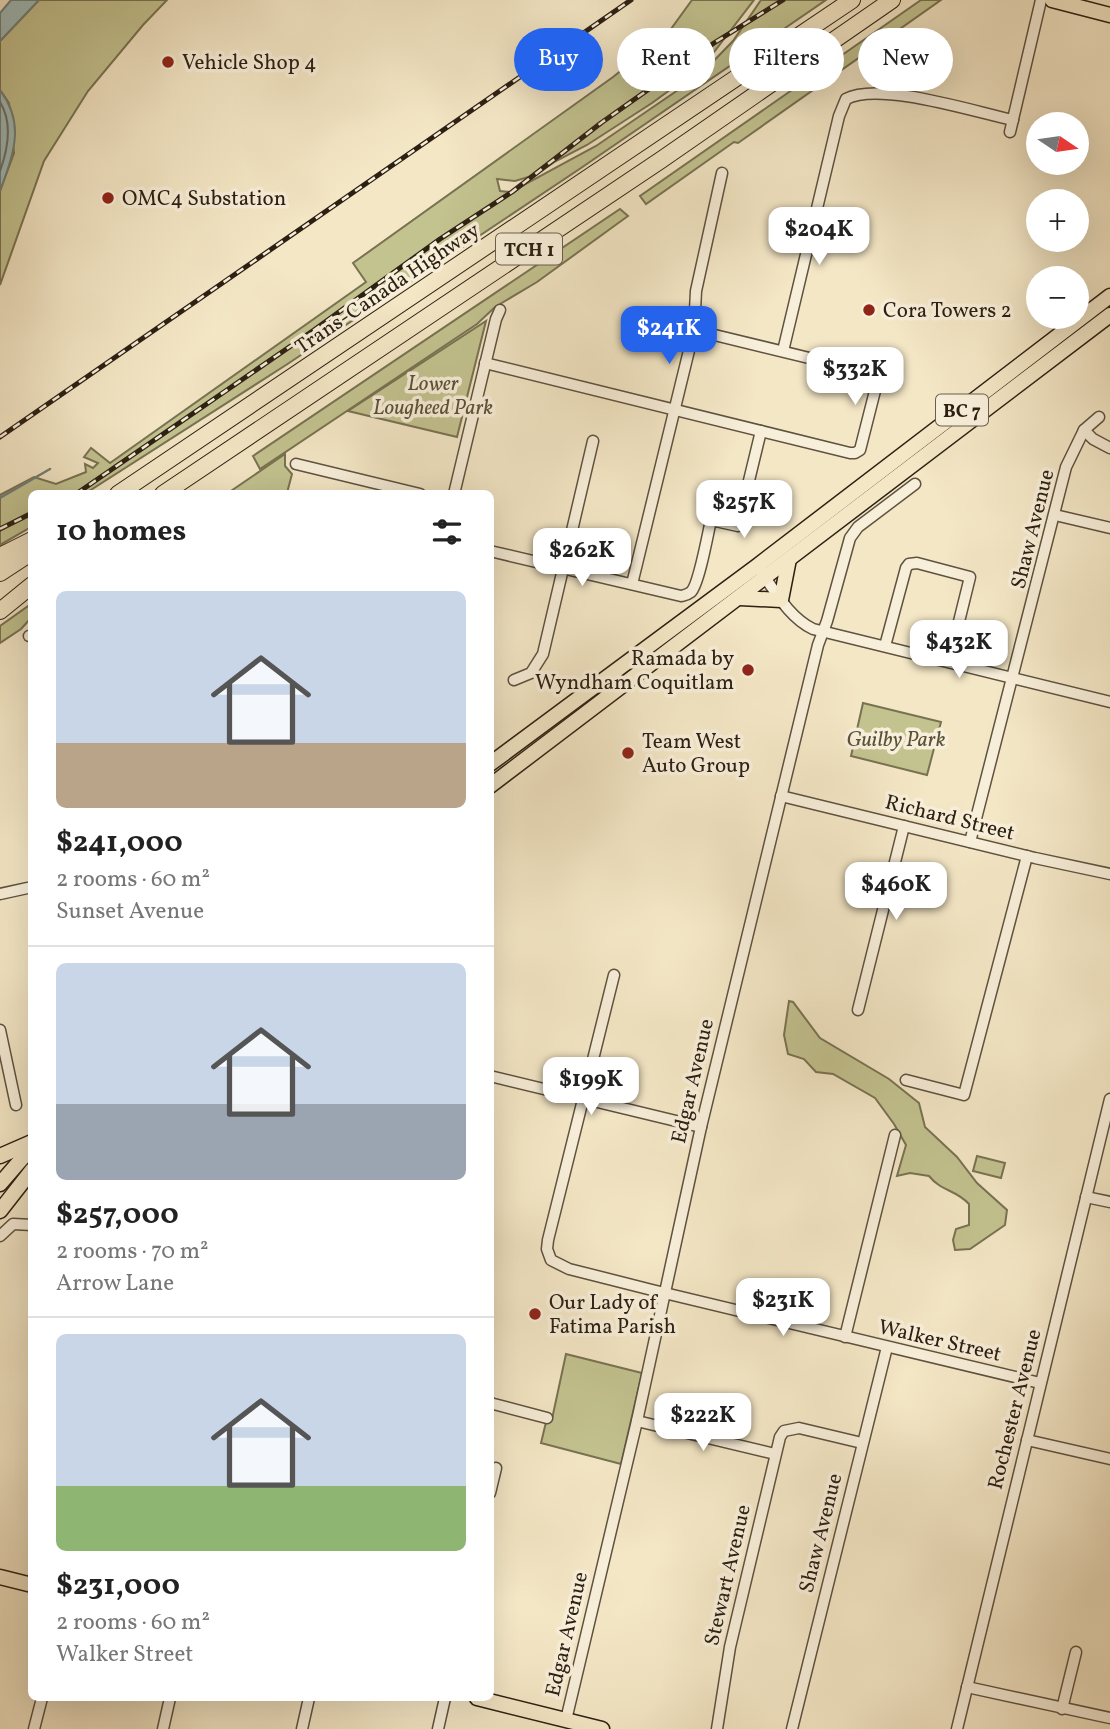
<!DOCTYPE html>
<html lang="en">
<head>
<meta charset="utf-8">
<style>
	:root { --surface:#fff; --page:#f2f2f2; --text:#222; --muted:#767676; --line:#e0e0e0; --accent:#2563eb }
	body { margin:0; font-family:Vollkorn,serif; background:var(--page); color:var(--text); height:100vh; display:flex; flex-direction:column; font-size:26px; white-space:nowrap }
	* { box-sizing:border-box; margin:0 }
	p { font-size:23px; color:var(--muted) }
	.icon { flex:none; width:38px; height:38px; fill:none; stroke:currentColor; stroke-width:2; stroke-linecap:round; stroke-linejoin:round }
	.map { position:relative; flex:1; overflow:hidden }
	.panel { position:absolute; left:28px; top:490px; width:466px; height:1211px; display:flex; flex-direction:column; background:var(--surface); border-radius:10px; box-shadow:0 7px 28px #0002 }
	.panel>* { flex:none }
	.top-card { position:absolute; left:514px; top:28px; width:490px; height:63px; display:flex; gap:14px }
	.needle { width:46px; rotate:103deg }
	.fabs { position:absolute; left:1026px; top:112px; display:grid; gap:14px }
	.fabs a { display:grid; place-items:center; width:63px; height:63px; border-radius:50%; background:var(--surface); box-shadow:0 7px 28px #0002; font-size:35px }
	.price { position:absolute; translate:-50% -60px; padding:0 16px; border-radius:14px; background:#fff; color:#222; font-size:23px; line-height:46px; filter:drop-shadow(0 2px 4px #0008) }
	.price::after { content:''; position:absolute; left:50%; top:42px; width:21px; height:16px; margin-left:-10px; background:inherit; clip-path:polygon(0 0,100% 0,50% 100%) }
	.price.on { background:var(--accent); color:#fff }
	ul { padding:0; list-style:none }
	li { display:grid; align-content:center; gap:14px; height:371px; padding:0 28px }
	li+li { border-top:2px solid var(--line) }
	li span { display:grid; place-items:center; height:217px; border-radius:10px; color:#555 }
	li>.icon { margin-inline-start:auto }
	span .icon { width:126px; height:126px; fill:#fffc; stroke-width:1 }
	li b { font-size:30px }
	h2 { display:flex; justify-content:space-between; align-items:center; height:84px; padding:0 28px; font-size:30px }
	.pill { padding:0 24px; border-radius:32px; background:var(--surface); box-shadow:0 7px 28px #0002; font-size:24px; line-height:63px }
	.pill.on { background:var(--accent); color:#fff }
	.map>svg:first-child { display:block }
	.green { fill:#c3c390; stroke:#787252; stroke-width:2 }
	.water { fill:#9fbebe; stroke:#717f7a; stroke-width:2 }
	.lines { fill:none; stroke-linecap:round; stroke-linejoin:round }
	.shore { stroke:#666f68; stroke-width:2 }
	.stream { stroke:#717f7a; stroke-width:2.5 }
	.minor-casing { stroke:#5e5240; stroke-width:13 }
	.major-casing { stroke:#2c2013; stroke-width:17 }
	.highway-casing { stroke:#2c2013; stroke-width:18 }
	.minor { stroke:#f8efda; stroke-width:10 }
	.major { stroke:#f4e7c6; stroke-width:14 }
	.highway { stroke:#f4e7c6; stroke-width:16 }
	.rail-casing { stroke:#2c2013; stroke-width:5 }
	.rail { stroke:#f8efda; stroke-width:2.5; stroke-dasharray:8; stroke-linecap:butt }
	.poi-dot { fill:#8f2418; stroke:#f8efda; stroke-width:2.5 }
	.labels { text-anchor:middle; stroke-width:7; stroke-linejoin:round; paint-order:stroke }
	.shield { fill:#f8efda; stroke:#695e4f; stroke-width:2 }
	.shield-label { font-size:19px; font-weight:bold; fill:#2c2013 }
	.poi-label { font-size:21px; fill:#2c2013; stroke:#f8efda; text-anchor:start }
	.street-label { font-size:21px; fill:#2c2013; stroke:#f8efda }
	.park-label { font-size:21px; font-style:italic; fill:#595138; stroke:#f8efda }
</style>
</head>
<body>
<div class="map">
<svg width="1110" height="1729" viewBox="0 0 1110 1729">
	<rect width="100%" height="100%" fill="#f4e7c6"/>
	<filter id="stains"><feTurbulence type="fractalNoise" baseFrequency=".00286" numOctaves="4"/><feColorMatrix values="0 0 0 0 .2 0 0 0 0 .09 0 0 0 0 .02 0 0 0 .5 -.17"/></filter>
	<radialGradient id="worn" r=".72"><stop offset=".6" stop-color="#630" stop-opacity="0"/><stop offset="1" stop-color="#630" stop-opacity=".3"/></radialGradient>
	<g class="green">
		<polygon points="39,0 167,0 143,25 88,91 44,161 0,285 0,191 14,153 9,103 0,90 0,41"/>
		<polygon points="692,0 754,0 704,65 652,103 587,145 556,161 535,175 515,181 497,179 500,191 511,192 596,146 700,75 733,41 761,0 826,0 581,168 286,365 86,493 32,494 31,527 0,545 0,495 34,477 56,484 86,472 85,464 93,468 98,463 84,457 91,448 110,463 366,282 353,263 613,77 668,33"/>
		<polygon points="921,0 941,0 738,143 734,142 646,204 640,196"/>
		<polygon points="620,209 628,216 537,282 495,307 477,324 260,469 253,456"/>
		<polygon points="486,321 457,437 348,411"/>
		<polygon points="285,454 285,466 292,474 287,493 228,493"/>
		<polygon points="31,604 31,618 21,629 0,643 0,626"/>
		<polygon points="863,703 941,722 927,775 851,756"/>
		<path d="M789,1001l4,1 27,36 69,41 30,24 6,24 32,30 20,26 30,27 -2,15 -35,24 -15,1 -2,-10 3,-11 13,-4v-21c-14,-15 -27,-12 -40,-28l-19,-3 -13,3 9,-31 -12,-21 -19,-26 -42,-24 -17,-2 -12,-13 -16,-5 -4,-19z"/>
		<polygon points="977,1156 1005,1163 1001,1178 973,1171"/>
		<polygon points="566,1354 642,1373 621,1464 541,1443 547,1418 552,1419"/>
	</g>
	<g class="water">
		<polygon points="11,0 39,0 0,41 0,13"/>
		<path d="M0,90c26,34 13,65 0,101z"/>
	</g>
	<g class="lines">
		<path class="shore" d="M0,102c13,21 8,47 0,69"/>
		<polyline class="stream" points="0,498 50,469"/>
		<g class="minor-casing">
			<g id="minor">
				<polyline points="1010,132 1041,0"/>
				<path d="M783,351l56,-235 7,-17c33,-18 129,13 167,21"/>
				<polyline points="485,363 850,453 855,453 860,450 879,375 694,330"/>
				<polyline points="1084,430 1093,439 1110,448"/>
				<polyline points="296,464 420,494"/>
				<polyline points="454,494 496,319 500,310"/>
				<polyline points="1055,515 1110,528"/>
				<path d="M490,551l191,45c4,-1 6,-1 10,-4 8,-8 17,-59 20,-72l27,6 23,-95"/>
				<path d="M762,573c14,20 28,45 51,56l297,73"/>
				<polyline points="632,584 694,330 696,291 722,173"/>
				<polyline points="29,636 32,636"/>
				<polyline points="885,646 906,568 909,564 917,563 970,577 949,662"/>
				<polyline points="514,680 531,673 543,654 593,441"/>
				<polyline points="781,796 1035,858 1110,874"/>
				<polyline points="970,842 1066,467 1084,430 1099,417"/>
				<polyline points="0,894 32,887"/>
				<polyline points="614,975 548,1240 547,1249 551,1260 569,1269 652,1290 1040,1383"/>
				<polyline points="858,1010 904,826"/>
				<polyline points="0,1030 16,1105"/>
				<polyline points="490,1076 701,1127"/>
				<polyline points="906,1080 964,1095 1027,856"/>
				<polyline points="1086,1197 1110,1202"/>
				<polyline points="0,1236 13,1224 32,1225"/>
				<polyline points="845,1337 895,1135"/>
				<polyline points="490,1403 547,1418"/>
				<polyline points="637,1421 775,1454"/>
				<polyline points="1027,1440 1110,1459"/>
				<polyline points="490,1493 496,1468"/>
				<polyline points="967,1687 1110,1718"/>
				<polyline points="1062,1709 1076,1652"/>
				<polyline points="566,1720 637,1421 701,1127 818,645 827,621 850,538 858,527 915,484"/>
				<polyline points="34,1729 42,1698"/>
				<polyline points="163,1729 170,1698"/>
				<polyline points="302,1729 309,1698"/>
				<polyline points="438,1729 445,1698"/>
				<polyline points="717,1729 730,1647 780,1437 784,1431 799,1428 862,1443"/>
				<polyline points="792,1729 887,1347"/>
				<polyline points="957,1729 1110,1099"/>
			</g>
		</g>
		<g class="major-casing">
			<g id="major">
				<polyline points="1052,0 1110,15"/>
				<polyline points="740,598 781,600 789,559"/>
				<polyline points="490,764 757,566 1110,296"/>
				<polyline points="490,786 1110,315"/>
				<polyline points="0,1156 32,1142"/>
				<polyline points="0,1184 32,1147"/>
				<polyline points="0,1211 32,1170"/>
				<polyline points="0,1577 32,1585"/>
				<polyline points="477,1698 602,1729"/>
			</g>
		</g>
		<g class="highway-casing">
			<g id="highway">
				<polyline points="118,494 852,0"/>
				<polyline points="163,494 661,160 892,0"/>
				<polyline points="0,556 32,540"/>
				<polyline points="0,573 32,552"/>
				<polyline points="0,611 32,585"/>
			</g>
		</g>
		<use href="#minor" class="minor"/>
		<use href="#major" class="major"/>
		<use href="#highway" class="highway"/>
		<g class="rail-casing">
			<g id="rail">
				<polyline points="0,437 631,0"/>
				<polyline points="76,494 314,330 440,239 512,192 601,123 714,43 783,0"/>
				<polyline points="0,529 32,513"/>
			</g>
		</g>
		<use href="#rail" class="rail"/>
	</g>
	<g class="poi-dot">
		<circle cx="168" cy="62" r="7"/>
		<circle cx="108" cy="198" r="7"/>
		<circle cx="869" cy="310" r="7"/>
		<circle cx="748" cy="670" r="7"/>
		<circle cx="628" cy="753" r="7"/>
		<circle cx="535" cy="1314" r="7"/>
	</g>
	<g class="labels">
		<g class="shield">
			<rect x="496" y="233.5" width="66" height="31" rx="5"/>
			<rect x="936" y="394.5" width="52" height="31" rx="5"/>
		</g>
		<g class="shield-label">
			<text x="529" y="256">TCH 1</text>
			<text x="962" y="417">BC 7</text>
		</g>
		<g class="poi-label">
			<text x="182" y="69">Vehicle Shop 4</text>
			<text x="122" y="205">OMC4 Substation</text>
			<text x="883" y="317">Cora Towers 2</text>
			<text x="734" y="665" text-anchor="end">Ramada by<tspan x="734" dy="24">Wyndham Coquitlam</tspan></text>
			<text x="642" y="748">Team West<tspan x="642" dy="24">Auto Group</tspan></text>
			<text x="549" y="1309">Our Lady of<tspan x="549" dy="24">Fatima Parish</tspan></text>
		</g>
		<g class="street-label">
			<text transform="translate(387 288) rotate(-34)" y="7">Trans-Canada Highway</text>
			<text transform="translate(1032 529) rotate(-76)" y="7">Shaw Avenue</text>
			<text transform="translate(950 817) rotate(14)" y="7">Richard Street</text>
			<text transform="translate(692 1081) rotate(-77)" y="7">Edgar Avenue</text>
			<text transform="translate(940 1340) rotate(13)" y="7">Walker Street</text>
			<text transform="translate(1014 1409) rotate(-76)" y="7">Rochester Avenue</text>
			<text transform="translate(820 1533) rotate(-76)" y="7">Shaw Avenue</text>
			<text transform="translate(727 1575) rotate(-77)" y="7">Stewart Avenue</text>
			<text transform="translate(566 1634) rotate(-77)" y="7">Edgar Avenue</text>
		</g>
		<g class="park-label">
			<text x="433" y="390">Lower<tspan x="433" dy="24">Lougheed Park</tspan></text>
			<text x="896" y="746">Guilby Park</text>
		</g>
	</g>
	<rect width="100%" height="100%" filter="url(#stains)"/>
	<rect width="100%" height="100%" fill="url(#worn)"/>
</svg>
<div class="fabs">
<a><svg class="needle" viewBox="-14 -14 28 28"><path d="M0-13l5 13h-10z" fill="#e53935"/><path d="M0 13l5-13h-10z" fill="#767676"/></svg></a>
<a>+</a>
<a>−</a>
</div>
<b class="price" style="left:819px;top:267px">$204K</b>
<b class="price on" style="left:669px;top:366px">$241K</b>
<b class="price" style="left:855px;top:407px">$332K</b>
<b class="price" style="left:744px;top:540px">$257K</b>
<b class="price" style="left:582px;top:588px">$262K</b>
<b class="price" style="left:959px;top:680px">$432K</b>
<b class="price" style="left:896px;top:922px">$460K</b>
<b class="price" style="left:591px;top:1117px">$199K</b>
<b class="price" style="left:783px;top:1338px">$231K</b>
<b class="price" style="left:703px;top:1453px">$222K</b>
<div class="top-card">
<a class="pill on">Buy</a>
<a class="pill">Rent</a>
<a class="pill">Filters</a>
<a class="pill">New</a>
</div>
<section class="panel">
<h2>10 homes<svg class="icon" aria-label="filters" viewBox="0 0 24 24"><path d="M4 7h16M4 17h16"/><circle cx="9" cy="7" r="2"/><circle cx="15" cy="17" r="2"/></svg></h2>
<ul>
<li><span style="background:linear-gradient(#c9d6e8 70%,#b9a48a 0)"><svg class="icon" aria-label="home" viewBox="0 0 24 24"><path d="M3 11l9-7 9 7M6 9v11h12V9"/></svg></span><div><b>$241,000</b><p>2 rooms · 60 m²</p><p>Sunset Avenue</p></div></li>
<li><span style="background:linear-gradient(#c9d6e8 65%,#9aa5b1 0)"><svg class="icon" aria-label="home" viewBox="0 0 24 24"><path d="M3 11l9-7 9 7M6 9v11h12V9"/></svg></span><div><b>$257,000</b><p>2 rooms · 70 m²</p><p>Arrow Lane</p></div></li>
<li><span style="background:linear-gradient(#c9d6e8 70%,#8fb573 0)"><svg class="icon" aria-label="home" viewBox="0 0 24 24"><path d="M3 11l9-7 9 7M6 9v11h12V9"/></svg></span><div><b>$231,000</b><p>2 rooms · 60 m²</p><p>Walker Street</p></div></li>
</ul>
</section>
</div>
</body>
</html>
